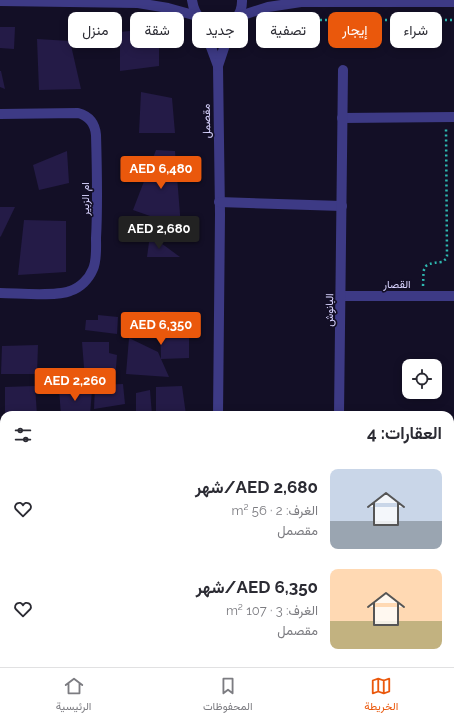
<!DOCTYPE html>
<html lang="ar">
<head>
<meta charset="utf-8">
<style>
	:root { --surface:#fff; --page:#f7f7f7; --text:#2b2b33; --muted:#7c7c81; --line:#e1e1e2; --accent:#ea580c }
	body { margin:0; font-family:Raleway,Vazirmatn,sans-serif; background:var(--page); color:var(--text); direction:rtl; height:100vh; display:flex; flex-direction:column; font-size:15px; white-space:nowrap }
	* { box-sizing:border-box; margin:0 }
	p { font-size:13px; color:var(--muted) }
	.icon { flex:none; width:22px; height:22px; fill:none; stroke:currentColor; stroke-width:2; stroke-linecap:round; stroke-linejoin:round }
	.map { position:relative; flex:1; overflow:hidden; direction:ltr }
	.sheet { position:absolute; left:0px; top:411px; width:454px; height:256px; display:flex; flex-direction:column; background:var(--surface); border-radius:12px 12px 0 0; box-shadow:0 2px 10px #0003; direction:rtl }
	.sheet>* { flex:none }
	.guide { position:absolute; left:12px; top:12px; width:430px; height:36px; direction:rtl; display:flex; gap:8px }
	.tools { position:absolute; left:402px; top:359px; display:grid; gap:8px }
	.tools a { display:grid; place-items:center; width:40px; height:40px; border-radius:8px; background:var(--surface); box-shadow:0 2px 10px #0003; font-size:20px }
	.price { position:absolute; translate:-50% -34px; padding:0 9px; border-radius:4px; background:var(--accent); color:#fff; font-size:13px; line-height:26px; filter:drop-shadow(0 1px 2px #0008) }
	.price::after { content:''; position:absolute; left:50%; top:24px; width:12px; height:9px; margin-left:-6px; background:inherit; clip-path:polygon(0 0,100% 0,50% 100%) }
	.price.current { background:#222; color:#fff }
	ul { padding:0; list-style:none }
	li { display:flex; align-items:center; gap:12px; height:100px; padding:0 12px }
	li span { display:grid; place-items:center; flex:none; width:112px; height:80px; border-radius:8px; color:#555 }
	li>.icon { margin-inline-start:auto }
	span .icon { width:48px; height:48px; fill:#fffc; stroke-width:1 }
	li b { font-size:17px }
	h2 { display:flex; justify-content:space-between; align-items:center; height:48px; padding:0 12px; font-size:17px }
	.pill { padding:0 14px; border-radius:8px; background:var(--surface); box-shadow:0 2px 10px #0003; font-size:14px; line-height:36px }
	.pill.current { background:var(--accent); color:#fff }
	.menu { display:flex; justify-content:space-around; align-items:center; height:56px; border-top:1px solid var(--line); background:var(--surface); font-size:11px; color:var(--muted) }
	.menu a { display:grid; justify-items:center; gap:2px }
	.menu .current { color:var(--accent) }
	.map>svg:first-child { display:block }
	.building { fill:#241b47 }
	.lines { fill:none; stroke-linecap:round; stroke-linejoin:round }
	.path { stroke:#2fb8b0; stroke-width:2.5; stroke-dasharray:2 3; stroke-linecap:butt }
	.minor { stroke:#3d3a85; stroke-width:10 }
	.labels { text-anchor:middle; stroke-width:3.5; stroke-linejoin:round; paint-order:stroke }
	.street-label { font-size:11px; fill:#d9d4ff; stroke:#130f26 }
</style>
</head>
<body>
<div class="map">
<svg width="454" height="667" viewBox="0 0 454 667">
	<rect width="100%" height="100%" fill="#130f26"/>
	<g class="building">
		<polygon points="0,27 15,27 14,49 0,48"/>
		<polygon points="159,28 159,66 120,71 120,32"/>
		<polygon points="37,39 70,41 81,89 39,90"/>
		<polygon points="0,71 1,71 5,89 0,87"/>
		<polygon points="141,92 172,98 175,133 139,133"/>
		<polygon points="156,150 175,151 181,227 133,210"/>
		<polygon points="67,151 69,183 39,190 33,165"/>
		<polygon points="0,207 15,207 1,236 0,237"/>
		<polygon points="24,220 66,221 66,272 18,275"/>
		<polygon points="150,235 180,257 147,257"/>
		<polygon points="160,311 189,312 189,358 161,359 169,377 126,374 129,338 158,352 161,359"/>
		<polygon points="98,315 118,317 117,334 85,330 86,320 98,320"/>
		<polygon points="82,342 109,342 109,353 117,355 115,380 85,380"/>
		<polygon points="38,345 37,374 1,374 2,346"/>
		<polygon points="123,384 125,404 94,409 95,385"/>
		<polygon points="35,386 37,415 5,415 5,387"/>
		<polygon points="182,386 186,415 156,412 156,387"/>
		<polygon points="59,389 92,390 90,415 61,415"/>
		<polygon points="150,390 152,415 136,415 136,393"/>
		<polygon points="130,411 130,415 99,415 99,412"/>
	</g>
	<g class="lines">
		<g class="path">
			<polyline points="285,20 454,20"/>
			<path d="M423,286c1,-20 -2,-22 19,-24l4,-3 1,-3 -1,-129"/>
		</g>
		<g class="minor">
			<path d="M192,0c5,37 51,33 50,0"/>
			<polyline points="0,1 138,3 168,8 197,16"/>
			<polyline points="237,17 268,7 301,2 454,2"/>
			<polyline points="199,19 208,39 218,66 220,214 218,415"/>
			<polyline points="218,66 233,21"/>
			<path d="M0,114l78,-1c11,3 17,10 18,22 1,34 2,69 0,103 0,10 1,22 -3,31 -4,10 -13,19 -23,22 -15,6 -53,2 -70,2"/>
			<polyline points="342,118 454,117"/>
			<polyline points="219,202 342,206"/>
			<polyline points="341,296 454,296"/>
			<polyline points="339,415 343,70"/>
			<polyline points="450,474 454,474"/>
			<polyline points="0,475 4,475"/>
			<polyline points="450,655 454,655"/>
			<polyline points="217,667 217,663"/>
		</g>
	</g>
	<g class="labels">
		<g class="street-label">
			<text transform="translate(206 121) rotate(-91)" y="4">مقصمل</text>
			<text transform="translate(85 199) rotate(-90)" y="4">ام الزبير</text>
			<text x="397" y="288">القصار</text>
			<text transform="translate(329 310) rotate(-89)" y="4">البانوش</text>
		</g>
	</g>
</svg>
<div class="tools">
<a><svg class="icon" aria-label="locate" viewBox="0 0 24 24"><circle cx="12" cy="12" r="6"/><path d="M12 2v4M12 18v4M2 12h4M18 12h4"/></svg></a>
</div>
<b class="price" style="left:161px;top:190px">AED 6,480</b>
<b class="price current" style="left:159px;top:250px">AED 2,680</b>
<b class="price" style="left:161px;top:346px">AED 6,350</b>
<b class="price" style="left:75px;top:402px">AED 2,260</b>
<div class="guide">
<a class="pill">شراء</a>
<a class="pill current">إيجار</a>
<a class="pill">تصفية</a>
<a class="pill">جديد</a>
<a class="pill">شقة</a>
<a class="pill">منزل</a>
</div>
<section class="sheet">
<h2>العقارات: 4<svg class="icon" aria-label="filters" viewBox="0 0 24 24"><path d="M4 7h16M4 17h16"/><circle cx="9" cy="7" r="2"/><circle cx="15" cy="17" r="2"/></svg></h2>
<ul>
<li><span style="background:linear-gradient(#c9d6e8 65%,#9aa5b1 0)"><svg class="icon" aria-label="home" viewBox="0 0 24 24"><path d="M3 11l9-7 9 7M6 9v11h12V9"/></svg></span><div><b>AED 2,680/شهر</b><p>الغرف: 2 · 56 m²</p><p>مقصمل</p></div><svg class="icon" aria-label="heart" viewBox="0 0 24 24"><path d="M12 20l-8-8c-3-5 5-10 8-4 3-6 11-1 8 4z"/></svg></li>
<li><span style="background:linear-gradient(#ffd9b3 65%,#c2b280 0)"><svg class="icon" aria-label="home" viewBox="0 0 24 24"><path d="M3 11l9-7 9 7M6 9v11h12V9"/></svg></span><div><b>AED 6,350/شهر</b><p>الغرف: 3 · 107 m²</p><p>مقصمل</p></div><svg class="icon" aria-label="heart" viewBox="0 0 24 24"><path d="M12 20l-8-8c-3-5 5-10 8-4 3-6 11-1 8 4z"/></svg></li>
</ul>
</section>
</div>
<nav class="menu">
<a class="current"><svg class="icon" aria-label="map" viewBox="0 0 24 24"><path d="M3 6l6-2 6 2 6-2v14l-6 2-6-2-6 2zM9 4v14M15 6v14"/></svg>الخريطة</a>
<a><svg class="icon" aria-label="saved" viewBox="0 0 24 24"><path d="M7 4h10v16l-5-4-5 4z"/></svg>المحفوظات</a>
<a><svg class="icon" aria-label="home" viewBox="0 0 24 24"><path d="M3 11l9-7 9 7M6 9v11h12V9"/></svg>الرئيسية</a>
</nav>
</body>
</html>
